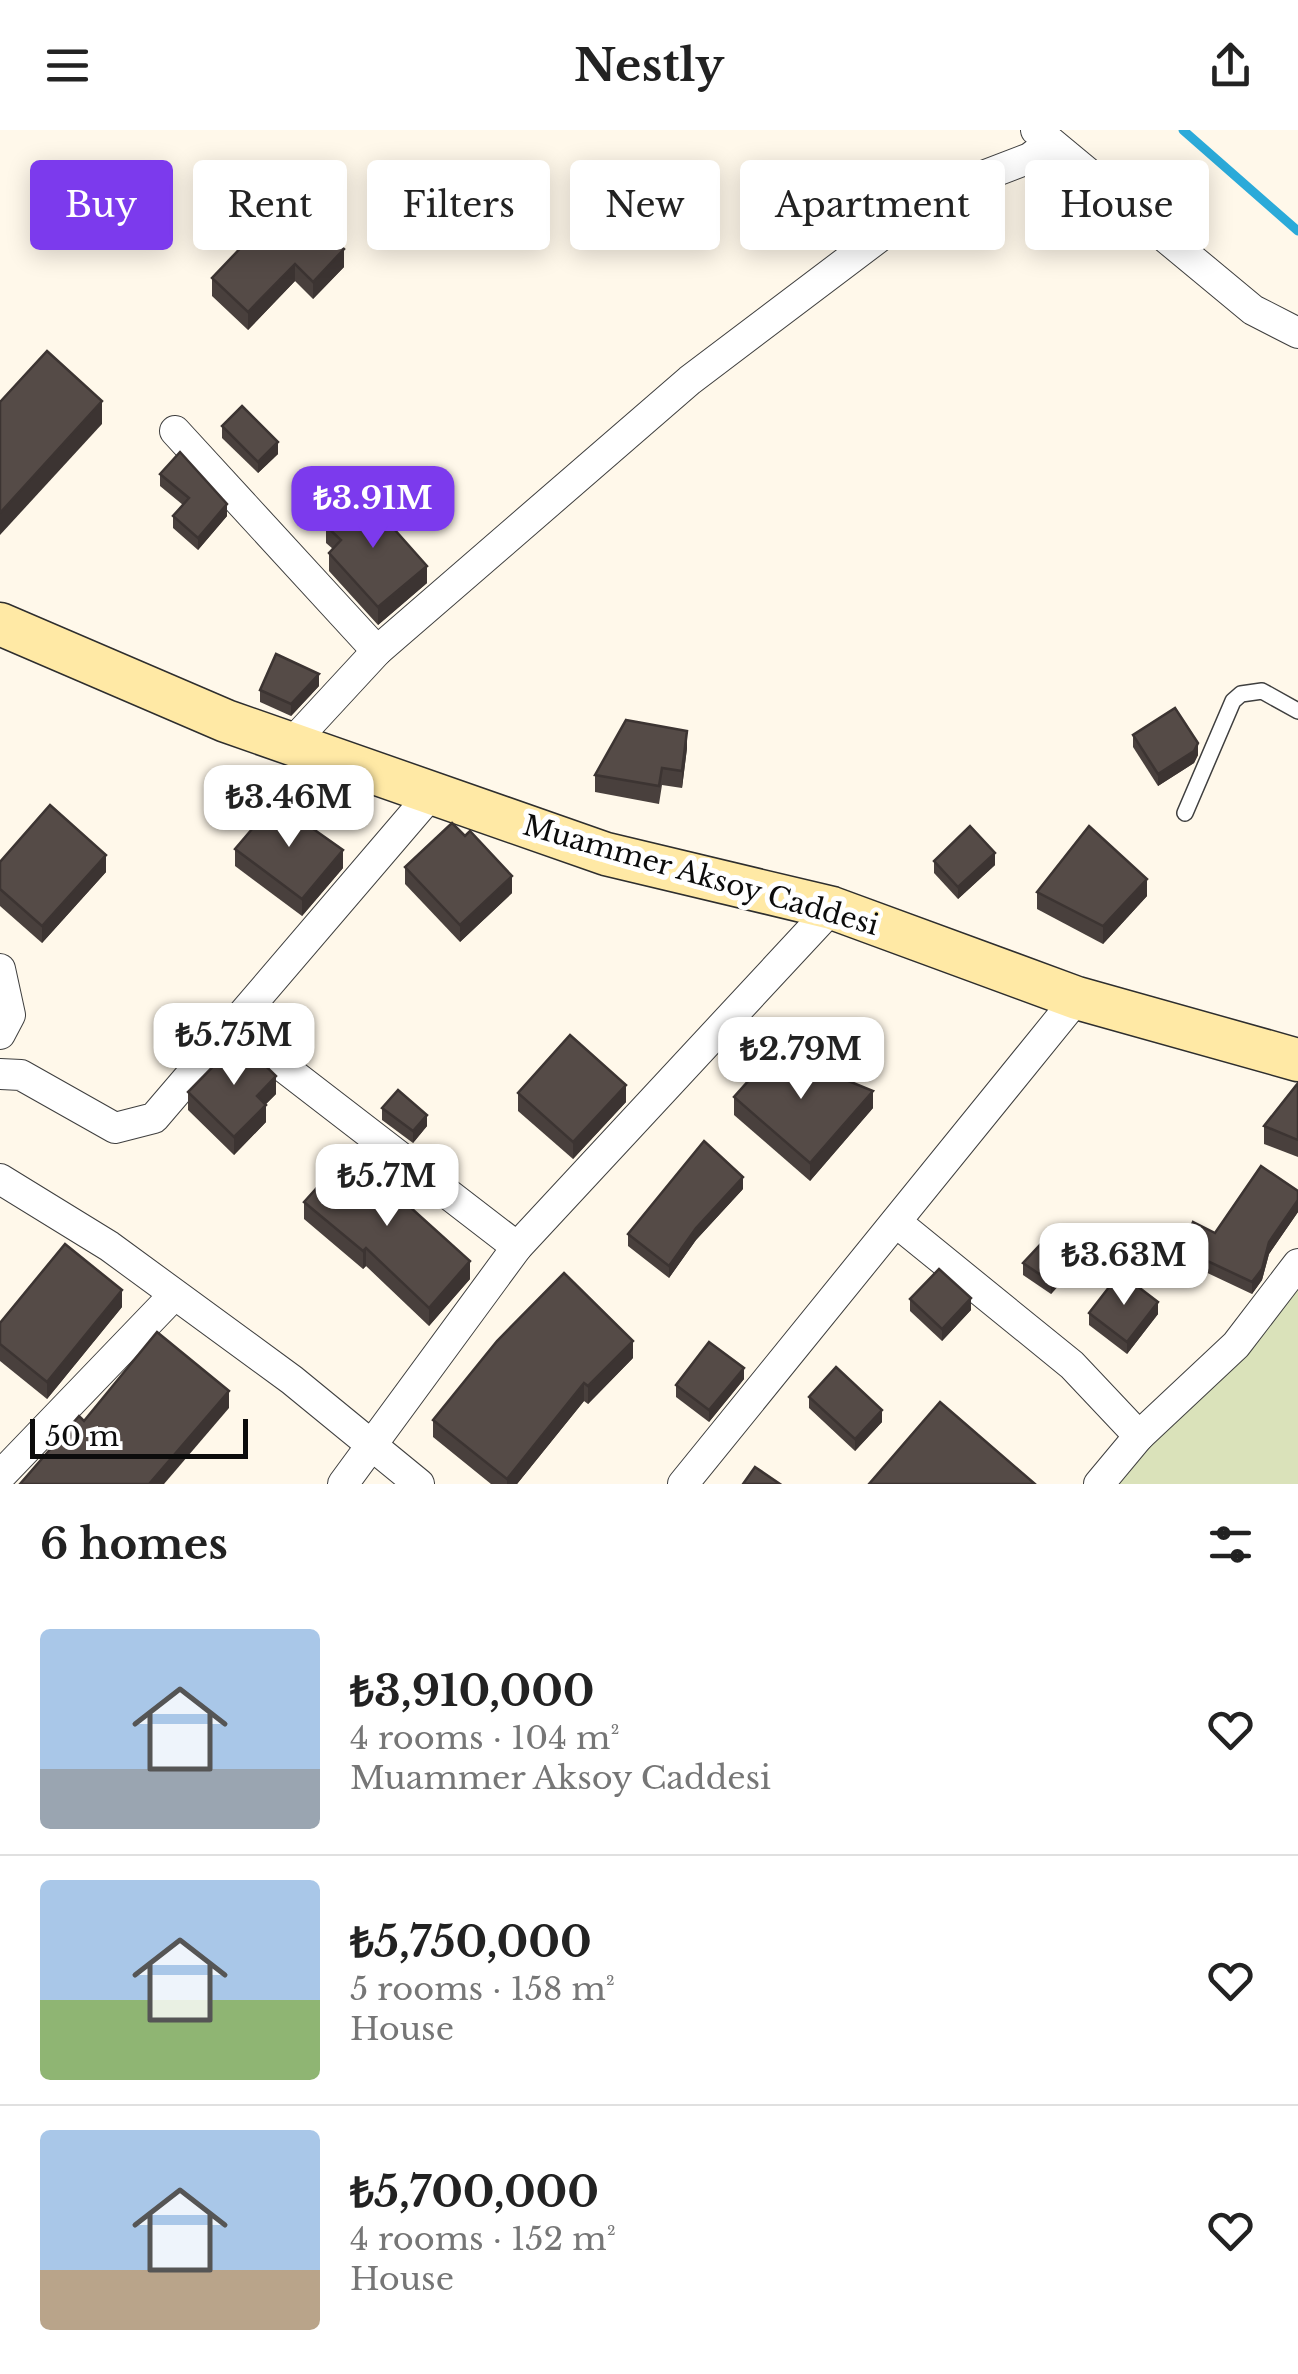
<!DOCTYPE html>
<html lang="en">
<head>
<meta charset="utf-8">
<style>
	:root { --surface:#fff; --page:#f6f6f6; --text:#222; --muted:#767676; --line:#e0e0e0; --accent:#7c3aed }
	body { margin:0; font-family:"Libre Baskerville",serif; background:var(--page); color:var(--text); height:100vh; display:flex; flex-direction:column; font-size:38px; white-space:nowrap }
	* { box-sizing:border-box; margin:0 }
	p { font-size:32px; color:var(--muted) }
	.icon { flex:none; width:55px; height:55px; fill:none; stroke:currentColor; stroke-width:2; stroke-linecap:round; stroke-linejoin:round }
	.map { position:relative; height:1354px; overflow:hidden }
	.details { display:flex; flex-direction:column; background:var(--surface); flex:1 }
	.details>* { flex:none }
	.banner { position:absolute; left:30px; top:30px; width:1240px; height:90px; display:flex; gap:20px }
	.scale { position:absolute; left:30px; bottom:25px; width:218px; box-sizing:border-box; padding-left:10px; border:5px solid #0c0c0c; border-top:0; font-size:28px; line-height:35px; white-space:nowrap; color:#0c0c0c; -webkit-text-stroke:8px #fff; paint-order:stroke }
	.price { position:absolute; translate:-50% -85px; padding:0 22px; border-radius:20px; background:#fff; color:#222; font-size:32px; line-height:65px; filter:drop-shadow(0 2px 5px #0008) }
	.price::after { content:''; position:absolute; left:50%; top:60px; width:30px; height:22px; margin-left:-15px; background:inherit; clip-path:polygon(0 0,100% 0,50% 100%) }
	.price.current { background:var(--accent); color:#fff }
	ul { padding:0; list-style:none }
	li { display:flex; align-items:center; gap:30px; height:250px; padding:0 40px }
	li+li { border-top:2px solid var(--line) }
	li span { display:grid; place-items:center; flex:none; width:280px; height:200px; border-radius:10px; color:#555 }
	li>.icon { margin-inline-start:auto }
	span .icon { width:120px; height:120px; fill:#fffc; stroke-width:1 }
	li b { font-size:42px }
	h2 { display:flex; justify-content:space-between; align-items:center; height:120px; padding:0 40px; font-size:42px }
	.tag { padding:0 35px; border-radius:10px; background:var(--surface); box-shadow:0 5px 25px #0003; font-size:35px; line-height:90px }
	.tag.current { background:var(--accent); color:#fff }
	header { display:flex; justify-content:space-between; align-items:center; height:130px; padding:0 40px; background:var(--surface); font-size:45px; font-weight:800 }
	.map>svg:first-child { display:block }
	.cemetery { fill:#dae2ba }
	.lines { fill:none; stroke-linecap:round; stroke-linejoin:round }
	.stream { stroke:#2baad9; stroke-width:9 }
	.lane-casing { stroke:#3f3f3f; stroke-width:18 }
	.street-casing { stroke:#3f3f3f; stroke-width:32 }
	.secondary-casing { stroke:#2e2e2e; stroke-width:45 }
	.lane { stroke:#fff; stroke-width:15 }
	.street { stroke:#fff; stroke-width:30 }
	.secondary { stroke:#ffe9a5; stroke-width:42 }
	.wall { fill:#49403d }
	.shaded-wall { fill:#3c3432 }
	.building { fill:#554b47; stroke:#3c3432; stroke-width:2.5 }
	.labels { text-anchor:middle; stroke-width:10; stroke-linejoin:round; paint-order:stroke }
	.street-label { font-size:28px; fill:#0c0c0c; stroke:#fff }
</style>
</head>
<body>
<header><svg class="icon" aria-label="menu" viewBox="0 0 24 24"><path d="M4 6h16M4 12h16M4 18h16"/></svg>Nestly<svg class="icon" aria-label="share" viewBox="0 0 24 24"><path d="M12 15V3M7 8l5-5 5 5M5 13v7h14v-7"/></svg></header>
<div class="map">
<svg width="1298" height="1354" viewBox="0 0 1298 1354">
	<rect width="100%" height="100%" fill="#fff8ea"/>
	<polygon class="cemetery" points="1298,1134 1298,1354 1099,1354"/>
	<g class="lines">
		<polyline class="stream" points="1183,0 1298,101"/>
		<g class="lane-casing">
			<polyline id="lane" points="1185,683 1233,571 1241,564 1262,561 1298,581"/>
		</g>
		<g class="street-casing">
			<g id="street">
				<polyline points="1036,0 1253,180 1298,203"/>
				<polyline points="175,301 377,521"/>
				<polyline points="291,614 377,521 690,250 936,64 1030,28 1048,14"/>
				<polyline points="0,839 10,885 0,904"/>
				<polyline points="234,899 517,1117"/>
				<polyline points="0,944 21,945 115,998 154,988 432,663"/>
				<polyline points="0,1049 109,1116 292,1250 419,1354"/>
				<polyline points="896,1092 1072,1235 1139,1306"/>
				<polyline points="0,1346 174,1165"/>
				<polyline points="343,1354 517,1117 832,778"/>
				<polyline points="683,1354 1077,868"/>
				<polyline points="1099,1354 1139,1306 1236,1215 1298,1134"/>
			</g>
		</g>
		<g class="secondary-casing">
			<polyline id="secondary" points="0,494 226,591 606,724 832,778 1077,868 1298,930"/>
		</g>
		<use href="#lane" class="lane"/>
		<use href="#street" class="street"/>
		<use href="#secondary" class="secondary"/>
	</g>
	<g class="wall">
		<polygon points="344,119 344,137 313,169 295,151 248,200 212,166 212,148"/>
		<polygon points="222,296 278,324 258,343 222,308"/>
		<polygon points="160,344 227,386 198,420 173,398 173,386 183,375 160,356"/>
		<polygon points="326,396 427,453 378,495 329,441 329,423 333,419 326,413"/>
		<polygon points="319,556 291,586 260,572 260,560"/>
		<polygon points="1133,605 1198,625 1194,633 1158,656 1133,617"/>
		<polygon points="687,618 682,658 662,655 659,674 595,662 595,645"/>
		<polygon points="235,719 343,738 302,786 235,736"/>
		<polygon points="934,731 995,735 958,769 934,743"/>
		<polygon points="0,732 106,742 42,813 0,776"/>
		<polygon points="405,737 512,763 460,812 405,754"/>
		<polygon points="1037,762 1147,766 1103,814 1037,779"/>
		<polygon points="1298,953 1298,1027 1264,1014 1264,996"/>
		<polygon points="188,962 276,964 266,974 266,992 234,1025 188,980"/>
		<polygon points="518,963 626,972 573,1029 518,981"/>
		<polygon points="734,967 873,978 810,1051 734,985"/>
		<polygon points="382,978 427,996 413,1013 382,990"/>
		<polygon points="743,1059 696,1110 669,1148 628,1116 628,1104"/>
		<polygon points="1298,1061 1298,1082 1269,1124 1262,1150 1252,1164 1182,1131 1182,1119"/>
		<polygon points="304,1072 470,1149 429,1196 366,1136 363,1139 304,1089"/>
		<polygon points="1023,1133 1079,1133 1051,1164 1023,1145"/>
		<polygon points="910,1169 971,1180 942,1211 910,1181"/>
		<polygon points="122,1177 47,1269 0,1231 0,1193"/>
		<polygon points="1089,1183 1158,1184 1127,1224 1089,1195"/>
		<polygon points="633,1228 588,1274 584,1271 517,1354 491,1354 433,1307 433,1290"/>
		<polygon points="744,1249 709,1292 676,1267 676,1255"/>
		<polygon points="809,1267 882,1292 855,1321 809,1278"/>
	</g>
	<g class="shaded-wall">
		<polygon points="344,119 344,137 313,169 313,152"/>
		<polygon points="295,134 295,151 248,200 248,182"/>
		<polygon points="102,271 102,294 0,405 0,383"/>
		<polygon points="278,312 278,324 258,343 258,332"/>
		<polygon points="227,374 227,386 198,420 198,408"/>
		<polygon points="427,436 427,453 378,495 378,477"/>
		<polygon points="319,544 319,556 291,586 291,574"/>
		<polygon points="687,601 687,618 682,658 682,641"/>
		<polygon points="1198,613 1198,625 1194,633 1158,656 1158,644"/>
		<polygon points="343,720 343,738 302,786 302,769"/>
		<polygon points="995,723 995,735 958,769 958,757"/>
		<polygon points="106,725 106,742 42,813 42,796"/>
		<polygon points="512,746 512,763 460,812 460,795"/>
		<polygon points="1147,749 1147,766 1103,814 1103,796"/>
		<polygon points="276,946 276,964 257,983 257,966"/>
		<polygon points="626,955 626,972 573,1029 573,1012"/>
		<polygon points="873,961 873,978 810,1051 810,1033"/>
		<polygon points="266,975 266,992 234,1025 234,1007"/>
		<polygon points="427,985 427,996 413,1013 413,1001"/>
		<polygon points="743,1047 743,1059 696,1110 669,1148 669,1136 696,1098"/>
		<polygon points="1298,1070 1298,1082 1269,1124 1262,1150 1252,1164 1252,1152 1269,1112"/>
		<polygon points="366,1118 366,1136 363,1139 363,1121"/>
		<polygon points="1079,1121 1079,1133 1051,1164 1051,1152"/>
		<polygon points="470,1131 470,1149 429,1196 429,1178"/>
		<polygon points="122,1160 122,1177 47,1269 47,1252"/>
		<polygon points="971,1168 971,1180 942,1211 942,1199"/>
		<polygon points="1158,1172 1158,1184 1127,1224 1127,1212"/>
		<polygon points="633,1211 633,1228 588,1274 588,1256"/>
		<polygon points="744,1238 744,1249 709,1292 709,1280"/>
		<polygon points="584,1253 584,1271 517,1354 507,1354 507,1349"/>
		<polygon points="229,1261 229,1278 164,1354 149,1354"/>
		<polygon points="882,1280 882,1292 855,1321 855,1309"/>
	</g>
	<g class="building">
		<polygon points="289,67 344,119 313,152 295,134 248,182 212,148"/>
		<polygon points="47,221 102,271 0,383 0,272"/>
		<polygon points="242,276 278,312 258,332 222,296"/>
		<polygon points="180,322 227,374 198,408 173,386 189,368 160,344"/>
		<polygon points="362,363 427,436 378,477 329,423 341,410 326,396"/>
		<polygon points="276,524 319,544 291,574 260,560"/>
		<polygon points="1175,578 1198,613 1194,621 1158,644 1133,605"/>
		<polygon points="626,590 687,601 682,641 662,638 659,656 595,645"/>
		<polygon points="275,672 343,720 302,769 235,719"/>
		<polygon points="50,675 106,725 42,796 0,759 0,732"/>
		<polygon points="452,693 465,706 470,701 512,746 460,795 405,737"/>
		<polygon points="970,696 995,723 958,757 934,731"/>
		<polygon points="1089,696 1147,749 1103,796 1037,762"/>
		<polygon points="570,905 626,955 573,1012 518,963"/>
		<polygon points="239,910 276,946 257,966 266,975 234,1007 188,962"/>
		<polygon points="775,921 873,961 810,1033 734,967"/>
		<polygon points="1298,953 1298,1010 1264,996"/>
		<polygon points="398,960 427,985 413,1001 382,978"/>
		<polygon points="704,1011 743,1047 696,1098 669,1136 628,1104"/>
		<polygon points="349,1022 470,1131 429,1178 366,1118 363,1121 304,1072"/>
		<polygon points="1261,1036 1298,1061 1298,1070 1269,1112 1262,1139 1252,1152 1182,1119 1193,1092 1215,1103"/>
		<polygon points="1053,1101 1079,1121 1051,1152 1023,1133"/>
		<polygon points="65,1114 122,1160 47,1252 0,1214 0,1193"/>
		<polygon points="939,1139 971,1168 942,1199 910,1169"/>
		<polygon points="564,1143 633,1211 588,1256 584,1253 507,1349 433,1290 497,1211"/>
		<polygon points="1120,1143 1158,1172 1127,1212 1089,1183"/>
		<polygon points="157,1202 229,1261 149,1354 20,1354 79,1286 84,1291"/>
		<polygon points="709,1212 744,1238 709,1280 676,1255"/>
		<polygon points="836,1237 882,1280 855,1309 809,1267"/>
		<polygon points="940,1272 1035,1354 869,1354"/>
		<polygon points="755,1337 780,1354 743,1354"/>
	</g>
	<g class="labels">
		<g class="street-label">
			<text transform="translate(701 745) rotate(16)" y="10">Muammer Aksoy Caddesi</text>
		</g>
	</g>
</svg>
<div class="scale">50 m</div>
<b class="price current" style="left:373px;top:421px">₺3.91M</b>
<b class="price" style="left:289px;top:720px">₺3.46M</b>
<b class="price" style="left:234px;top:958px">₺5.75M</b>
<b class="price" style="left:801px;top:972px">₺2.79M</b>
<b class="price" style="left:387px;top:1099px">₺5.7M</b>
<b class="price" style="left:1124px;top:1178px">₺3.63M</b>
<div class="banner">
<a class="tag current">Buy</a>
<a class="tag">Rent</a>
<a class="tag">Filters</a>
<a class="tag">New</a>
<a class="tag">Apartment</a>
<a class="tag">House</a>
</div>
</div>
<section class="details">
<h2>6 homes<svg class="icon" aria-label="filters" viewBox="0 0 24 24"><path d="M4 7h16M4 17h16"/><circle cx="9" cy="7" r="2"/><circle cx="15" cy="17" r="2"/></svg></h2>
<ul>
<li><span style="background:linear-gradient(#a9c7e8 70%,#9aa5b1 0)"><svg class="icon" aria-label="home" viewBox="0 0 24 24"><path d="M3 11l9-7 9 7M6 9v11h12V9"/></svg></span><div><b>₺3,910,000</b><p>4 rooms · 104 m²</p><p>Muammer Aksoy Caddesi</p></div><svg class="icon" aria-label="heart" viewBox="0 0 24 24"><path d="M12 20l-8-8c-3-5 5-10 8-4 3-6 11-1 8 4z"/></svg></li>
<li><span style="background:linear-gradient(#a9c7e8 60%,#8fb573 0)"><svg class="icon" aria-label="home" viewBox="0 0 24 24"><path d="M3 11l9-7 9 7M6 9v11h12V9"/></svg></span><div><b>₺5,750,000</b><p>5 rooms · 158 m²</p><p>House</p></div><svg class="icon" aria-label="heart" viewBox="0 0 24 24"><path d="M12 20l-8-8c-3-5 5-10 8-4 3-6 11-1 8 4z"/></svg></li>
<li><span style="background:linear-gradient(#a9c7e8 70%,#b9a48a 0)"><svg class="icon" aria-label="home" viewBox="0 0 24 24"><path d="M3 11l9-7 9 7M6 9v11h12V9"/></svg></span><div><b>₺5,700,000</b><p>4 rooms · 152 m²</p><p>House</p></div><svg class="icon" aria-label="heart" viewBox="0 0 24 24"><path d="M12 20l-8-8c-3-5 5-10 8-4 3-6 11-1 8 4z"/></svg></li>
</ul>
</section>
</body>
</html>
